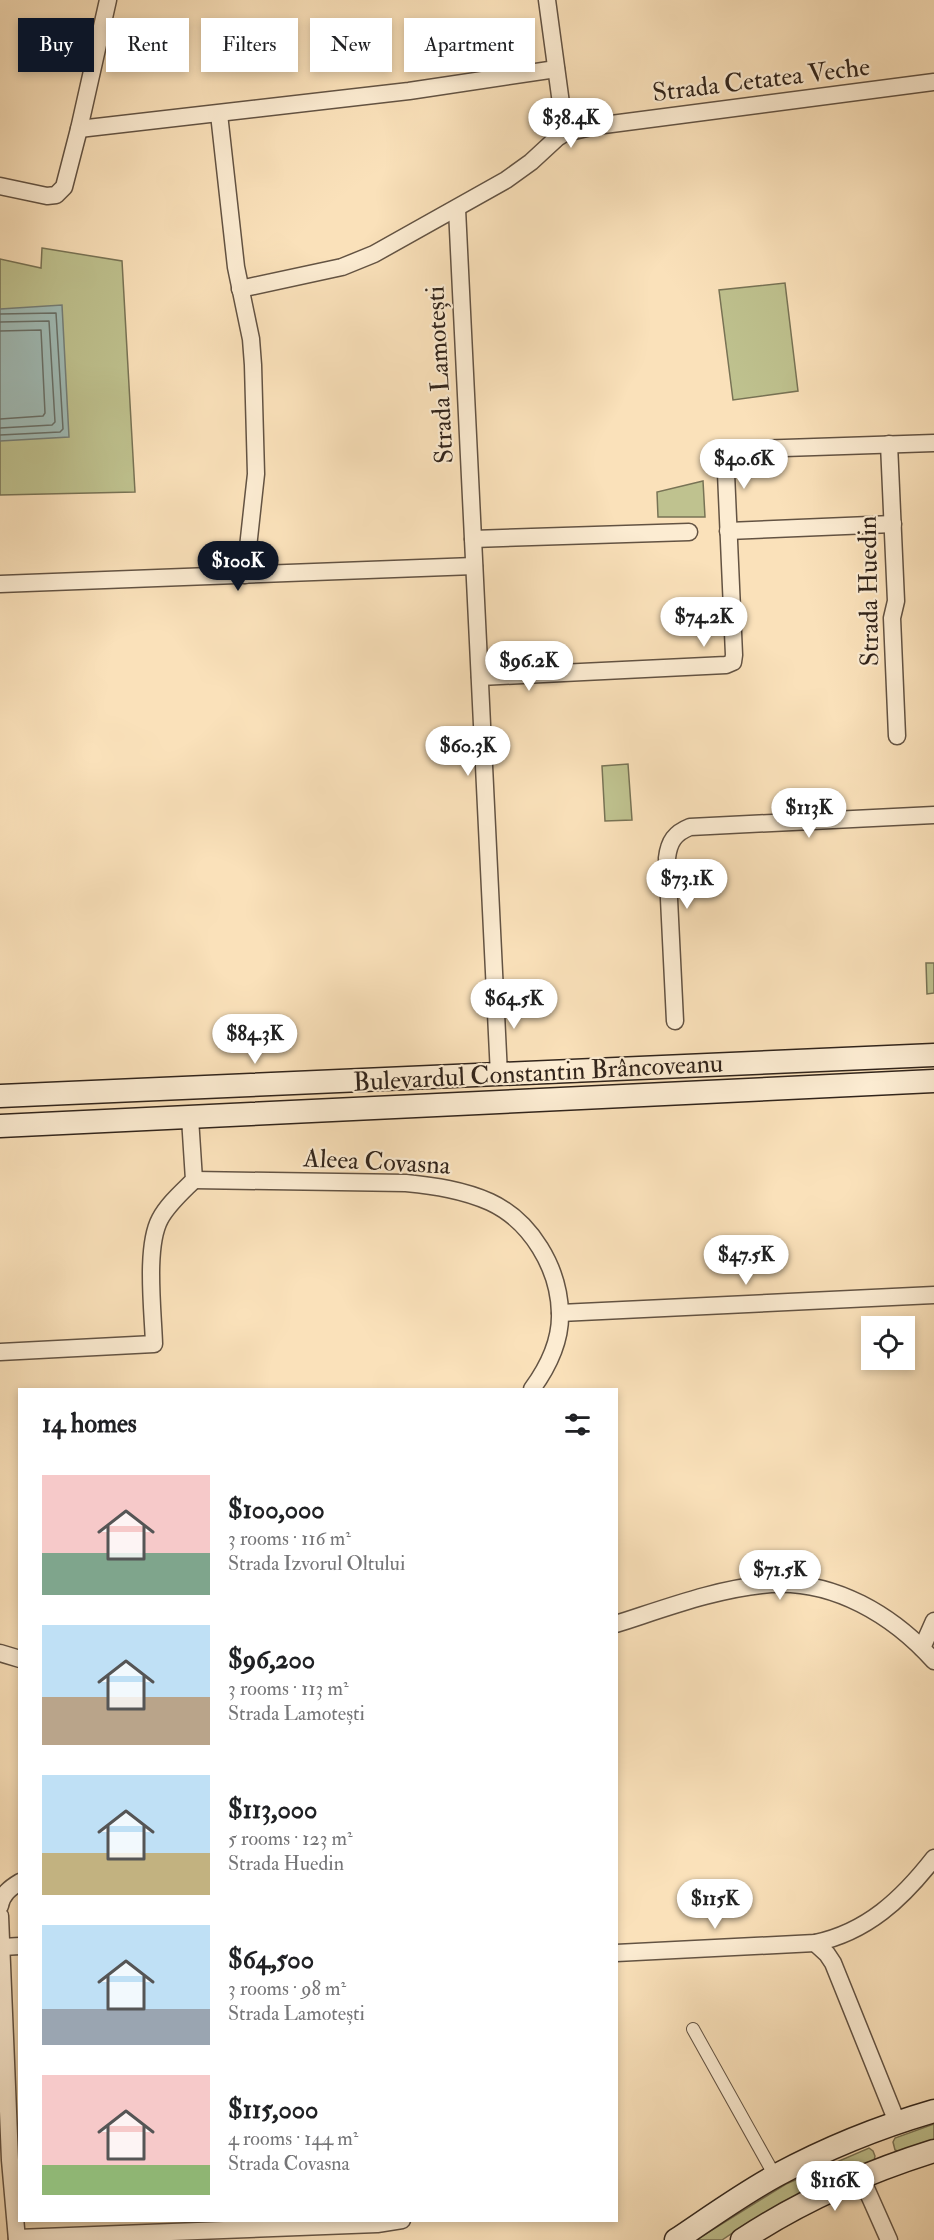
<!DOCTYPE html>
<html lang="en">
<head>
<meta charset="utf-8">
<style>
	:root { --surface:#fff; --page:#f2f2f2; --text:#202124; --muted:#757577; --accent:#111827 }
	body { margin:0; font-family:"IM FELL Double Pica",serif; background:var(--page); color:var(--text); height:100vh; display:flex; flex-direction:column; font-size:22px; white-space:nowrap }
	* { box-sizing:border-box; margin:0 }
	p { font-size:20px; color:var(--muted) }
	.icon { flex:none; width:33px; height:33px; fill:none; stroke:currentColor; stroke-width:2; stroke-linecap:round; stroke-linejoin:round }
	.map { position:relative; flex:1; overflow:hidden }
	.drawer { position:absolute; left:18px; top:1388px; width:600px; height:834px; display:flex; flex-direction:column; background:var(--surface); border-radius:0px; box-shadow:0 3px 9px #0003 }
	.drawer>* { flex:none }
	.top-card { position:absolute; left:18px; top:18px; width:600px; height:54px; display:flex; gap:12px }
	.buttons { position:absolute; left:861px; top:1316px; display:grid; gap:12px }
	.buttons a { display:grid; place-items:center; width:54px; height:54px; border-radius:0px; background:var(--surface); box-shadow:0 3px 9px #0003; font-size:30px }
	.price { position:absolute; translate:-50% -51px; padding:0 14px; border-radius:21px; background:#fff; color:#222; font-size:20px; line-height:39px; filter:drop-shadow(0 2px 3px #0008) }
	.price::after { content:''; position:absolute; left:50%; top:36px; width:18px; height:14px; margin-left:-9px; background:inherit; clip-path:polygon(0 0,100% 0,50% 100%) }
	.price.on { background:var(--accent); color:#fff }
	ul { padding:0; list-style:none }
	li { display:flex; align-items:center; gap:18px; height:150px; padding:0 24px }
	li span { display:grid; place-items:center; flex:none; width:168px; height:120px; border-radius:0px; color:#555 }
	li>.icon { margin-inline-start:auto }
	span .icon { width:72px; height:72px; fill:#fffc; stroke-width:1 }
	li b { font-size:26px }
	h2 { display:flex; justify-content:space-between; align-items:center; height:72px; padding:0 24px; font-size:26px }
	.chip { padding:0 21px; border-radius:0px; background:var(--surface); box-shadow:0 3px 9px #0003; font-size:21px; line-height:54px }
	.chip.on { background:var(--accent); color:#fff }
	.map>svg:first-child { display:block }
	.green { fill:#bfc28f; stroke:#787355; stroke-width:1.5 }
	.water { fill:#a0bcb7; stroke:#747f79; stroke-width:1.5 }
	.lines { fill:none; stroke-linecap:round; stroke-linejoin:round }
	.shore { stroke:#687069; stroke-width:1.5 }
	.pedestrian-casing { stroke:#635343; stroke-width:14 }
	.minor-casing { stroke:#635343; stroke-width:19 }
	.secondary-casing { stroke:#31241b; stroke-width:25 }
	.pedestrian { stroke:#fcecd2; stroke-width:12 }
	.minor { stroke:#fcecd2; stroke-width:16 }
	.secondary { stroke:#fcecd2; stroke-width:22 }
	.labels { text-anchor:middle; stroke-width:4.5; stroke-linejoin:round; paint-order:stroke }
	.street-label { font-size:26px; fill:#31241b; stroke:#fcecd2 }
</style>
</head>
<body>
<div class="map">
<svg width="934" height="2240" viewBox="0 0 934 2240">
	<rect width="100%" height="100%" fill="#fae1ba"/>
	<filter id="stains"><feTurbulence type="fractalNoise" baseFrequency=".00333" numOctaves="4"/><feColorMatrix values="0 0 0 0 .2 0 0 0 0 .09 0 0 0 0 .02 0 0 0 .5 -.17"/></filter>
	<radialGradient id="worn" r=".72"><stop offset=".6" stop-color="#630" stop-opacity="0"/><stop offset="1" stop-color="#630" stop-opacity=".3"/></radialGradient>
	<g class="green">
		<polygon points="42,248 122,261 135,492 0,495 0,259 41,268"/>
		<polygon points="785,283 798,391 733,400 719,290"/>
		<polygon points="703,481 705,517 658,517 657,492"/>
		<polygon points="628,764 632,820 605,821 602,766"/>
		<polygon points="926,963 934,963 934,993 927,994"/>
		<polygon points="934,2124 934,2140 900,2152 895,2150 893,2142 895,2138"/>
		<polygon points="869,2148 873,2151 875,2156 874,2161 746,2224 722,2240 696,2240 786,2184"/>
	</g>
	<polygon class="water" points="62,305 69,437 0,441 0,309"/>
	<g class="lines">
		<g class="shore">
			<polyline points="0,314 56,313 63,429 60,432 0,435"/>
			<polyline points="0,322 49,321 55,422 52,425 0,428"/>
			<polyline points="0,331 41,330 45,413 43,416 0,419"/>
		</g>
		<g class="pedestrian-casing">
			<polyline id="pedestrian" points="693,2029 775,2176"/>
		</g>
		<g class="minor-casing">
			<g id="minor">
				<polyline points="547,0 565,133"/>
				<polyline points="219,114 236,267 251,339 253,365 256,474 245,575"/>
				<polyline points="79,129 409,91 556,69"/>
				<polyline points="0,186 47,196 56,195 64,187 79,129 108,0"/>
				<polyline points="457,209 499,1075"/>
				<polyline points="240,289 342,267 374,254 506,180 531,162 557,138 565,133 596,126 934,82"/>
				<polyline points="889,444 896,601 892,618 897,736"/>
				<polyline points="728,531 893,524"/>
				<polyline points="473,539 689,532"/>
				<polyline points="0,584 474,566"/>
				<polyline points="480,677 726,665 733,662 734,655 725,450 934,443"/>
				<path d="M675,1021l-8,-163c2,-17 8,-25 23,-31l244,-12"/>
				<path d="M194,1180l212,3c29,3 57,7 84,19 41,19 69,66 70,111 1,28 -12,54 -28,76"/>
				<polyline points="560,1313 934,1295"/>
				<path d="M0,1352l154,-8c-1,-33 -9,-97 6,-125 8,-15 22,-27 34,-39l-4,-62"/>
				<path d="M616,1624c50,-16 102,-36 155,-40 63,-4 122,31 163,77"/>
				<polyline points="922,1648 934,1621"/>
				<polyline points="0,1653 20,1659"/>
				<path d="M0,1906c2,-12 10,-18 20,-24"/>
				<polyline points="0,1916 10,2160 17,2240"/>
				<polyline points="815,1943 827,1954 833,1963 897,2122"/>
				<polyline points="2,1947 20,1946"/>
				<path d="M616,1953l199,-10c52,-11 87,-44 119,-85"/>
				<polyline points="861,2177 889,2240"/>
				<polyline points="17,2238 377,2224 402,2220"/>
			</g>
		</g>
		<g class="secondary-casing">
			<g id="secondary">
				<polyline points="0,1096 934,1055"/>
				<polyline points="0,1126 934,1081"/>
				<path d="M676,2240c33,-22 66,-46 101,-65 50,-27 102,-48 157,-64"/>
				<path d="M742,2240c59,-39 125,-68 192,-89"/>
			</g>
		</g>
		<use href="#pedestrian" class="pedestrian"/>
		<use href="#minor" class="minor"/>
		<use href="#secondary" class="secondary"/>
	</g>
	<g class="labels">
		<g class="street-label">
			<text transform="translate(761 79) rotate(-7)" y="9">Strada Cetatea Veche</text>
			<text transform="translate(439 375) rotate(-93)" y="9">Strada Lamotești</text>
			<text transform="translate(868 591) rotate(-91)" y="9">Strada Huedin</text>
			<text transform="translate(538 1072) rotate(-3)" y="9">Bulevardul Constantin Brâncoveanu</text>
			<text transform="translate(377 1161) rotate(3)" y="9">Aleea Covasna</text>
		</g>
	</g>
	<rect width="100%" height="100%" filter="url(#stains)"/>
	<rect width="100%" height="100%" fill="url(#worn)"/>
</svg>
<div class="buttons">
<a><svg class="icon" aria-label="locate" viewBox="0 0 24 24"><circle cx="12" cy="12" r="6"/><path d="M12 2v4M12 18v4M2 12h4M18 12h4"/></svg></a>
</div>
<b class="price" style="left:571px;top:149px">$38.4K</b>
<b class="price" style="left:744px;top:490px">$40.6K</b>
<b class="price on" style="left:238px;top:592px">$100K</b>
<b class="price" style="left:704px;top:648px">$74.2K</b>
<b class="price" style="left:529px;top:692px">$96.2K</b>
<b class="price" style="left:468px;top:777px">$60.3K</b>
<b class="price" style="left:809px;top:839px">$113K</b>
<b class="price" style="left:687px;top:910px">$73.1K</b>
<b class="price" style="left:514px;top:1030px">$64.5K</b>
<b class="price" style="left:255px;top:1065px">$84.3K</b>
<b class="price" style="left:746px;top:1286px">$47.5K</b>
<b class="price" style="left:780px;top:1601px">$71.5K</b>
<b class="price" style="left:715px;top:1930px">$115K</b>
<b class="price" style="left:835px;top:2212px">$116K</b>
<div class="top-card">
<a class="chip on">Buy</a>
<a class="chip">Rent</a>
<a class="chip">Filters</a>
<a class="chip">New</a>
<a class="chip">Apartment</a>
</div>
<section class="drawer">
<h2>14 homes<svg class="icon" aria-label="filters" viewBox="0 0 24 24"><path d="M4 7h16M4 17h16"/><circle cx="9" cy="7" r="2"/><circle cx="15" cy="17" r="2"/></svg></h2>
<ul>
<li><span style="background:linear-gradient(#f6c9c9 65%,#7fa58c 0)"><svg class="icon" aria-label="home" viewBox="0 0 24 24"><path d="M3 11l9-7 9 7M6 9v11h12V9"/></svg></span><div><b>$100,000</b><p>3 rooms · 116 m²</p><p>Strada Izvorul Oltului</p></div></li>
<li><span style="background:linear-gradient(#bfe0f5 60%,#b9a48a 0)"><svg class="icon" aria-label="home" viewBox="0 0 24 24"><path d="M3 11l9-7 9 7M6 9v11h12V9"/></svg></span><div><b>$96,200</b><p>3 rooms · 113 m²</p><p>Strada Lamotești</p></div></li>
<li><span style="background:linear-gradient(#bfe0f5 65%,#c2b280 0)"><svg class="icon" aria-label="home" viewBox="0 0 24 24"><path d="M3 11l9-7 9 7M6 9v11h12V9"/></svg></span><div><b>$113,000</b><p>5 rooms · 123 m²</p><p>Strada Huedin</p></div></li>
<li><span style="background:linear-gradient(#bfe0f5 70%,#9aa5b1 0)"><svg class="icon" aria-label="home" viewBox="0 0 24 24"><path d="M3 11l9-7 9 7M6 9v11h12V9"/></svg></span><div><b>$64,500</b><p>3 rooms · 98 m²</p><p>Strada Lamotești</p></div></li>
<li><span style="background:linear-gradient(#f6c9c9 75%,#8fb573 0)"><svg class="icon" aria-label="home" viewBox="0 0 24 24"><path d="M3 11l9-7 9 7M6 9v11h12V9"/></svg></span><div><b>$115,000</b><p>4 rooms · 144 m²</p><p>Strada Covasna</p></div></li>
</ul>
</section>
</div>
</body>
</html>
